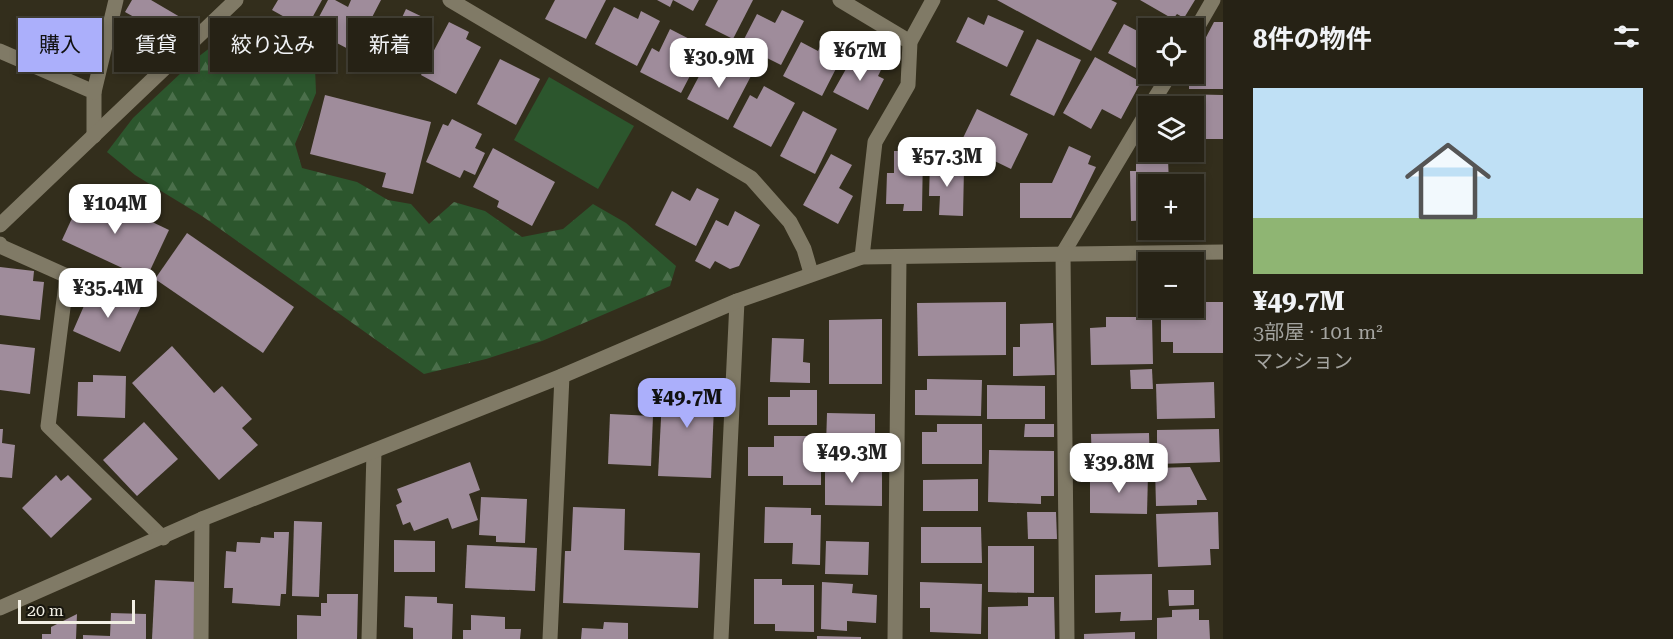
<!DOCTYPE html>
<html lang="ja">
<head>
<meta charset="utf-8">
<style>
	:root { --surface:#262215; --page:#2e2a1e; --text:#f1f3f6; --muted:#a4a4a0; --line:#423f34; --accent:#abaffb }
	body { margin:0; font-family:"Roboto Serif","Noto Sans JP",serif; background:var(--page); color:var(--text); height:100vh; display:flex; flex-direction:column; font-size:22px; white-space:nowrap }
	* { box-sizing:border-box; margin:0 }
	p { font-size:20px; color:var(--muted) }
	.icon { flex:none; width:33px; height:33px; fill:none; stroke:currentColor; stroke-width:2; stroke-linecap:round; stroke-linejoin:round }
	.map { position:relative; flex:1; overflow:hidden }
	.sheet { display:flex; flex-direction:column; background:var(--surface); width:450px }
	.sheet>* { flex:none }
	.hud { position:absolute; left:18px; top:18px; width:570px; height:54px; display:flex; gap:12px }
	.controls { position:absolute; left:1138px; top:18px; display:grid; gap:12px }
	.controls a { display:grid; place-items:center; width:66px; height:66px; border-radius:0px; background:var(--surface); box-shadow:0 3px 9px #0003,0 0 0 2px var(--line); font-size:30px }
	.scale { position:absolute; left:18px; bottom:15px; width:117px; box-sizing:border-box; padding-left:6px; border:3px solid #f2efe4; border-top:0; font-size:16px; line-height:21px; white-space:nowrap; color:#f2efe4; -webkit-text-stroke:4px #18160e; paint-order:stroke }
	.price { position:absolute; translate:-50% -51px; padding:0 14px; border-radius:12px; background:#fff; color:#222; font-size:20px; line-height:39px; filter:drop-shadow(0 2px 3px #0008) }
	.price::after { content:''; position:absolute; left:50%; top:36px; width:18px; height:14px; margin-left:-9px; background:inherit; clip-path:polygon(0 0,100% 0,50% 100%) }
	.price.on { background:var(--accent); color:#111 }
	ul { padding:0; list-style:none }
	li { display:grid; align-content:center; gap:12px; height:318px; padding:0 30px }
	li span { display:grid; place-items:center; height:186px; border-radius:0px; color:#555 }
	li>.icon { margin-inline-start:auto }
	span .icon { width:108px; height:108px; fill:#fffc; stroke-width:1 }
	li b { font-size:26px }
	h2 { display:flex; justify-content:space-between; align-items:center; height:72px; padding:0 30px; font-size:26px }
	.chip { padding:0 21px; border-radius:0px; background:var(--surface); box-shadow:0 3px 9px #0003,0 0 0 2px var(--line); font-size:21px; line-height:54px }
	.chip.on { background:var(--accent); color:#111 }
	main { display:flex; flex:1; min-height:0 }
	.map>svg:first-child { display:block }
	.forest { fill:url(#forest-firs) }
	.green { fill:#2c562d }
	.building { fill:#9f8c9b }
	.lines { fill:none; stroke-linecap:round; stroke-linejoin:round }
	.minor { stroke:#807a66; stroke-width:15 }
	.tertiary { stroke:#807a66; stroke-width:15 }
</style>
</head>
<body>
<main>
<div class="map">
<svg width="1223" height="639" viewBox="0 0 1223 639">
	<defs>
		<pattern id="forest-firs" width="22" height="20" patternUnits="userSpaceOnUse" patternTransform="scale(1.5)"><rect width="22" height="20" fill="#2c562d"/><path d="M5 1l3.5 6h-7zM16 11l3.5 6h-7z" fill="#4b6f4b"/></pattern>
	</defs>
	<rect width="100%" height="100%" fill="#332e1c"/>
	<polygon class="forest" points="237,27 275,40 315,68 316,93 295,144 302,168 357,182 388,200 411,204 429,224 454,202 485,211 522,237 563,229 593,204 626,223 676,266 670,286 542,341 486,359 424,374 202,216 135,175 107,152 133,118 198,57"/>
	<polygon class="green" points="549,77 634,126 598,189 514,140"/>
	<g class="building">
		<polygon points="132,0 151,0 180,17 161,50 126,31 134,17 125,12"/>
		<polygon points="278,0 322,0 306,29 272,10"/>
		<polygon points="328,0 335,0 348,7 351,0 381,0 354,52 312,30"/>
		<polygon points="555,0 606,0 586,39 545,19"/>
		<polygon points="657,0 699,0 693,11 673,0 670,7"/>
		<polygon points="718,0 753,0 733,39 705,25"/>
		<polygon points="997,0 1111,0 1117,3 1091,51"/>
		<polygon points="1140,0 1195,0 1184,18 1177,14 1173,19"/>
		<polygon points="614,7 638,19 641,11 660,21 637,66 595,44"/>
		<polygon points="406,9 431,21 407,68 387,58 384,65 360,54 380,16 398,26"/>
		<polygon points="782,10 804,21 781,65 741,45 757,14 775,23"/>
		<polygon points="988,15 1024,31 1007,67 956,42 968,17 984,25"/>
		<polygon points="449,22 469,32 466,39 481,47 456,94 421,75"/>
		<polygon points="1214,22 1223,22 1223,89 1189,89 1189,74 1194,74 1194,60"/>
		<polygon points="1124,24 1149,37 1149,74 1152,74 1151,76 1108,53"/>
		<polygon points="670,29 705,47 681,93 640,72 652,48 659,52"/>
		<polygon points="1037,39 1081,60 1054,116 1010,95"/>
		<polygon points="823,40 845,51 822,96 783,76 801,42 818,51"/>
		<polygon points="855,53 882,68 878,76 884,79 868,110 833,92"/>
		<polygon points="1095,57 1141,82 1121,119 1102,109 1091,129 1063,113"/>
		<polygon points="500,59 540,79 516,125 477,104"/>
		<polygon points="707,61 731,73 735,67 751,76 728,120 687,99"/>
		<polygon points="764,86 795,103 771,147 733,127 750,95 757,99"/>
		<polygon points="1178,94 1223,95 1223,139 1194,139 1194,106 1179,106"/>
		<polygon points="325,95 431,122 413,194 382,187 386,173 310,154"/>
		<polygon points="977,109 1028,134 1011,169 972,150 975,144 963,138"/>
		<polygon points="803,111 837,129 815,174 780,156"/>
		<polygon points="452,119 482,134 475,148 485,153 475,175 464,170 460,178 426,162 443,124 448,126"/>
		<polygon points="1069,146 1091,156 1088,164 1096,167 1071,218 1020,218 1020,183 1052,183"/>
		<polygon points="493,148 555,182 532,226 497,207 499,201 473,187"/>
		<polygon points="894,151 923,151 922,211 903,211 904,204 886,204 887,173 894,173"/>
		<polygon points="831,154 852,165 839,188 853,196 838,224 803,205"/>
		<polygon points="1168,159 1169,184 1149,184 1149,220 1131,221 1130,171 1136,171 1136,160"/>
		<polygon points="930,161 947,161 947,167 964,168 963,216 939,215 940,196 929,196"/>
		<polygon points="697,188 719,199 696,246 655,225 672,191 690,201"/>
		<polygon points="85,190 169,230 146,279 62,240"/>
		<polygon points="735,211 760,225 739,266 730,269 715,261 710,269 695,261 716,220 728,226"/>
		<polygon points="187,233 294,307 263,353 155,279"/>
		<polygon points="0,267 34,271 33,281 44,282 40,320 0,315"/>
		<polygon points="108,289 142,304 120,352 73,331 90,292 103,299"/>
		<polygon points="1006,302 1006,355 918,356 917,303"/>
		<polygon points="1194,302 1223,302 1223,353 1173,353 1173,342 1161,342 1161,308 1194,308"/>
		<polygon points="1106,317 1152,317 1153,364 1091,365 1090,328 1106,327"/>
		<polygon points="882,319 882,384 829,384 829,320"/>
		<polygon points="1053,323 1055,375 1013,376 1013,347 1020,347 1020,324"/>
		<polygon points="772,338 804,339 803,362 810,363 810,383 770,382"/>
		<polygon points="0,344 35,348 30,394 0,390"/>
		<polygon points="172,346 214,393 222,386 252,419 242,428 258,445 219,480 132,383"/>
		<polygon points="1152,369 1153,389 1131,389 1130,370"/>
		<polygon points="93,375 126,376 125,418 77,416 78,382 93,382"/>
		<polygon points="927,379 982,380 981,416 915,415 915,390 927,390"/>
		<polygon points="663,380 715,383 711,478 658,476"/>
		<polygon points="1214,382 1215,418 1157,419 1156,384"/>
		<polygon points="987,385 1045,386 1045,419 987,419"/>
		<polygon points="790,390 817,390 817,425 768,425 768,397 790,397"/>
		<polygon points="827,413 875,414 875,447 826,446"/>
		<polygon points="610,414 653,416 651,466 608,464"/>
		<polygon points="144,422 178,459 137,496 103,460"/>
		<polygon points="937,424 982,424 982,464 922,464 922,432 937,432"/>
		<polygon points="1025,424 1054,424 1054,437 1024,437"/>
		<polygon points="0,429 3,429 2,443 15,445 12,478 0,477"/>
		<polygon points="1219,429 1220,462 1157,464 1157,430"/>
		<polygon points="1149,433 1150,466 1092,467 1091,434"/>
		<polygon points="774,436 821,436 821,485 783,485 783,476 748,476 748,447 774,447"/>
		<polygon points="989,450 1054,451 1054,496 1041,496 1041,504 988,502"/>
		<polygon points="825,460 867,460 867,470 882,470 882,506 825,505"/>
		<polygon points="470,462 480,490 469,494 478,520 452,529 448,518 414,531 410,522 403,525 396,505 402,502 397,489"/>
		<polygon points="1190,467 1207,500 1197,500 1197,505 1156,506 1155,468"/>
		<polygon points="1090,474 1148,474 1147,514 1090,513"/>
		<polygon points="56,475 61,481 68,475 92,499 51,538 22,508"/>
		<polygon points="978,479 978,511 923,511 923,480"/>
		<polygon points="481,497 527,499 525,543 496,542 496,536 479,535"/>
		<polygon points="573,507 625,509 624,550 700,553 698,608 563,603 565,551 571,551"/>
		<polygon points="765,507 811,508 811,515 821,515 820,565 792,564 793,543 764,543"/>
		<polygon points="1027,512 1056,512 1057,539 1028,539"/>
		<polygon points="1218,512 1219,549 1210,549 1211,565 1158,567 1156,514"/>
		<polygon points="294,521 322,522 319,597 292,596"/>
		<polygon points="921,527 981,527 982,563 921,563"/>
		<polygon points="274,532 289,532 286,594 281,594 280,606 232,603 233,588 224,588 226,551 236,552 237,542 260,543 261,537 274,538"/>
		<polygon points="394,540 435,541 435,572 394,572"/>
		<polygon points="826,541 869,542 868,575 825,574"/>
		<polygon points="467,545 537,548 535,591 465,588"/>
		<polygon points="988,546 1034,546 1034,593 988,592"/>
		<polygon points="1152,574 1152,620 1120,621 1121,612 1095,613 1095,575"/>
		<polygon points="754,579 782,579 782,585 814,585 814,632 775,631 775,624 754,624"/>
		<polygon points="155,580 197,582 194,639 152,639"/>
		<polygon points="822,582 853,584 852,593 877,595 876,623 847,621 847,631 821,629"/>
		<polygon points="920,582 982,584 981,634 930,632 930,608 920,608"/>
		<polygon points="1168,590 1194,590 1194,605 1169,606"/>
		<polygon points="327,594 358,594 357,639 297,639 297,615 321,616 321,603 327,603"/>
		<polygon points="405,596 437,597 437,603 453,604 452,639 413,639 413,628 404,627"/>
		<polygon points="1028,597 1054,597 1055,639 988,639 988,607 1028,606"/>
		<polygon points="1199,609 1199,620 1209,620 1210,639 1157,639 1157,618 1172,617 1172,610"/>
		<polygon points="111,613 146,614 146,639 83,639 83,635 110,636"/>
		<polygon points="77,614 76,639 42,639 42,634 51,634 51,627"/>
		<polygon points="471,615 505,617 505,629 521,629 520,639 463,639 463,630 471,630"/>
		<polygon points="604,622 628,623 628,639 581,639 582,628 603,629"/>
		<polygon points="1135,632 1135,639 1084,639 1084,634"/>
		<polygon points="817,636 861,637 861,639 817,639"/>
	</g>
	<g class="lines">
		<g class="minor">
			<polyline points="450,0 751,178 790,222 804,249 811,273"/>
			<polyline points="840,0 910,42"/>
			<polyline points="1194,33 1213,0"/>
			<polyline points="0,51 94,92 94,136"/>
			<polyline points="94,92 116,0"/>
			<polyline points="1150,106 1170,74"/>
			<polyline points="0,225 236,0"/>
			<polyline points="0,244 0,246 67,276 48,426 163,538"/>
			<polyline points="862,257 875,142 908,85 910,42 933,0"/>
			<polyline points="201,639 202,519"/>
			<polyline points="369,639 374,451"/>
			<polyline points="550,639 562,376"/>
			<polyline points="721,639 737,301"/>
			<polyline points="895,639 899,257"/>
			<polyline points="1067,639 1063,253 1149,109"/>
		</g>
		<polyline class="tertiary" points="0,608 202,519 562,376 737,301 862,257 1223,252"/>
	</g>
</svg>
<div class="controls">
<a><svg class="icon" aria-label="locate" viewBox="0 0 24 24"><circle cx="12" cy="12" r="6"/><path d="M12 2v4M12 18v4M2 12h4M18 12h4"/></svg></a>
<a><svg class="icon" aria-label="layers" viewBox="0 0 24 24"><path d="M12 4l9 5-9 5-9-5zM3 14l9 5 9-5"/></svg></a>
<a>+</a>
<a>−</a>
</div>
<div class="scale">20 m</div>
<b class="price" style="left:860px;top:82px">¥67M</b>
<b class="price" style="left:719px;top:89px">¥30.9M</b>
<b class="price" style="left:947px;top:188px">¥57.3M</b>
<b class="price" style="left:115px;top:235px">¥104M</b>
<b class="price" style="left:108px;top:319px">¥35.4M</b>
<b class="price on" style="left:687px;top:429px">¥49.7M</b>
<b class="price" style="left:852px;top:484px">¥49.3M</b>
<b class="price" style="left:1119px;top:494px">¥39.8M</b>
<div class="hud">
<a class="chip on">購入</a>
<a class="chip">賃貸</a>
<a class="chip">絞り込み</a>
<a class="chip">新着</a>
</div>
</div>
<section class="sheet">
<h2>8件の物件<svg class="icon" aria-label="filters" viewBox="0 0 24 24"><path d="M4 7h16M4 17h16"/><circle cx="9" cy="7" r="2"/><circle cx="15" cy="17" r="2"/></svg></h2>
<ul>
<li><span style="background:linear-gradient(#bfe0f5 70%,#8fb573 0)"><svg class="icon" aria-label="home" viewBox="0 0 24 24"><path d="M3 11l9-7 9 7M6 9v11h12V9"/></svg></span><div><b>¥49.7M</b><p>3部屋 · 101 m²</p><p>マンション</p></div></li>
</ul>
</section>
</main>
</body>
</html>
